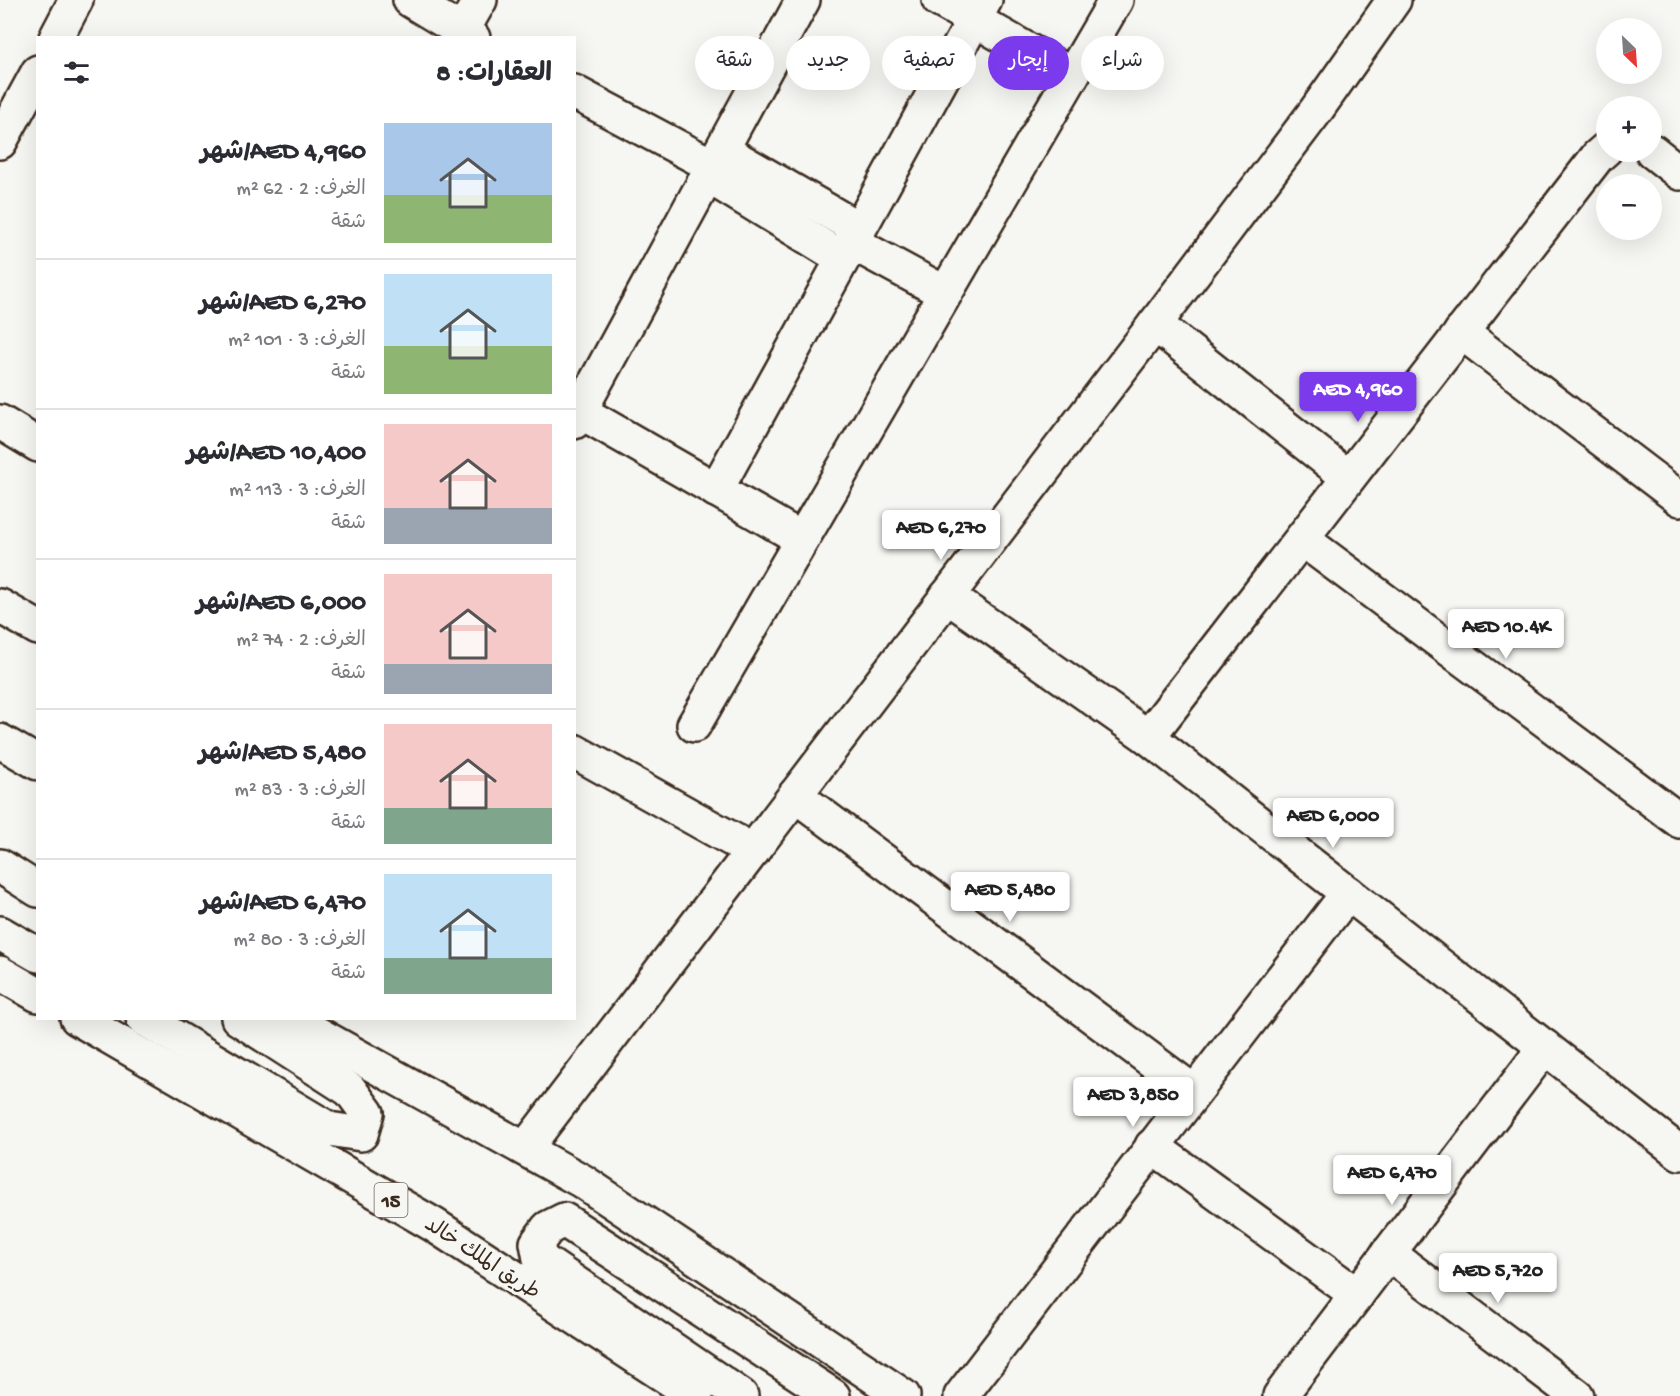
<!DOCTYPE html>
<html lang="ar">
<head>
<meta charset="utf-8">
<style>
	:root { --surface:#fff; --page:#f2f2f3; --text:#2b2b33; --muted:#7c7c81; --line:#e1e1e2; --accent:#7c3aed }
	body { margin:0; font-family:"Gochi Hand","Playpen Sans Arabic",sans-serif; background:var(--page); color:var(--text); direction:rtl; height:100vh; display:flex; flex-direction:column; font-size:22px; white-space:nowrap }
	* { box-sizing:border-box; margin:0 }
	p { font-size:20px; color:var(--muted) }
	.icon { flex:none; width:33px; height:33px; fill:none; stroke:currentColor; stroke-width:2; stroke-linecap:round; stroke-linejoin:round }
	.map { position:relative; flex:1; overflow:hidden; direction:ltr }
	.panel { position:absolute; left:36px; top:36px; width:540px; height:984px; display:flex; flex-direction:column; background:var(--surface); border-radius:0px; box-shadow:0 6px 24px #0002; direction:rtl }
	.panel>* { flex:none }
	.hud { position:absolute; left:594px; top:36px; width:570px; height:54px; direction:rtl; display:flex; gap:12px }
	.needle { width:39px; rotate:155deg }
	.tools { position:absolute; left:1596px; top:18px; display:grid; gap:12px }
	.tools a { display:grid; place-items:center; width:66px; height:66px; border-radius:50%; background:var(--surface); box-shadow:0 6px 24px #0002; font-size:30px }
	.price { position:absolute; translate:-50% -51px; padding:0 14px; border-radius:6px; background:#fff; color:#222; font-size:20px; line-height:39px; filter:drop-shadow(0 2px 3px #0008) }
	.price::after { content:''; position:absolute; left:50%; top:36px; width:18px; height:14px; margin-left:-9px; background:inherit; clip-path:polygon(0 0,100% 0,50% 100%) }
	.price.on { background:var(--accent); color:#fff }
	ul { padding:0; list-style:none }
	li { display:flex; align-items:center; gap:18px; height:150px; padding:0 24px }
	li+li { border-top:2px solid var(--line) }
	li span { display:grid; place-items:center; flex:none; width:168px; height:120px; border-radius:0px; color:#555 }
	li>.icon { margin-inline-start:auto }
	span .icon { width:72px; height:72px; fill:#fffc; stroke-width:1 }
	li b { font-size:26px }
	h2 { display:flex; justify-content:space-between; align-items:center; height:72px; padding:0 24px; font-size:26px }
	.chip { padding:0 21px; border-radius:27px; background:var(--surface); box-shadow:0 6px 24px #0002; font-size:21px; line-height:54px }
	.chip.on { background:var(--accent); color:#fff }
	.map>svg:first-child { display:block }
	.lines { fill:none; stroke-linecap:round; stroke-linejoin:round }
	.minor-casing { stroke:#3b2a1e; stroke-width:38 }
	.highway-casing { stroke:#3b2a1e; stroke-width:38 }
	.minor { stroke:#f6f6f2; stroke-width:33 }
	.highway { stroke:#f6f6f2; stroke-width:33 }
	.labels { text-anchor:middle; stroke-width:6; stroke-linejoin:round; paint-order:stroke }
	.shield { fill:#f6f6f2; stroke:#73675e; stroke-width:1.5 }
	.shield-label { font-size:20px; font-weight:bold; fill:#3b2a1e }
	.street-label { font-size:21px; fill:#3b2a1e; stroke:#f6f6f2 }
</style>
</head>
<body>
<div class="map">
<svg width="1680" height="1396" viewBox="0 0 1680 1396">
	<rect width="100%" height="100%" fill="#f6f6f2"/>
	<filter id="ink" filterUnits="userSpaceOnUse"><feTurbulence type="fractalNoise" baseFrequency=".0167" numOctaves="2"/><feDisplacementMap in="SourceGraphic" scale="12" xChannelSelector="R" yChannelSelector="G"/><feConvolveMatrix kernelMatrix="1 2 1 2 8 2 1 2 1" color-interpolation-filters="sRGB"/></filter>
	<g filter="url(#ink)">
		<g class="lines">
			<g class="minor-casing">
				<g id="minor">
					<polyline points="410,0 473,38"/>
					<polyline points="939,0 1072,75"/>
					<polyline points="56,38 76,0"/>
					<polyline points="458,38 480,0"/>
					<polyline points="574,92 713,166"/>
					<polyline points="0,142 38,72"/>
					<polyline points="722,150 859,229"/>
					<polyline points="1652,151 1680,173"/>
					<polyline points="708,176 842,258"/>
					<polyline points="851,242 945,293"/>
					<polyline points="1155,324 1348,477"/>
					<polyline points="1461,332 1680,499"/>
					<polyline points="574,408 802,539"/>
					<polyline points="0,422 38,445"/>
					<polyline points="574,422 803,0"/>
					<polyline points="716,490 985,0"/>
					<polyline points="1302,539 1680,821"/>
					<polyline points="947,596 1148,737 1680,1153"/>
					<polyline points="0,606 38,628"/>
					<polyline points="694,725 1116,0"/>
					<polyline points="1148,737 1598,156 1606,149"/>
					<polyline points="0,741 38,763"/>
					<polyline points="574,751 753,851"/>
					<polyline points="795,795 1194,1092"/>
					<polyline points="1152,1146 1357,1295"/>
					<polyline points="525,1149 1155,324 1315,112 1394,0"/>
					<polyline points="1388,1253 1577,1396"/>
					<polyline points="961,1396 1348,893"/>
					<polyline points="1280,1396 1545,1047"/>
				</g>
			</g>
			<g class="highway-casing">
				<g id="highway">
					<polyline points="0,866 38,890"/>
					<polyline points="0,933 38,955"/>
					<polyline points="0,973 38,995"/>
					<polyline points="77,1018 434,1225 696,1396"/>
					<polyline points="143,1018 329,1129 361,1134 367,1113 350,1090 238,1018"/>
					<polyline points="289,1018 582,1181 903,1396"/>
					<polyline points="741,1396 540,1259 537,1243 548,1228 564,1220 833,1396"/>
				</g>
			</g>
			<use href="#minor" class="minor"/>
			<use href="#highway" class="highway"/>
		</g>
	</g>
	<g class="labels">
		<rect class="shield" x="374.5" y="1183" width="33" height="34" rx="4.5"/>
		<g class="shield-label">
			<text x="391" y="1207">15</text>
		</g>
		<g class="street-label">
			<text transform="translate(483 1257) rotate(33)" y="7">طريق الملك خالد</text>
		</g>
	</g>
</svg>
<div class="tools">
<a><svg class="needle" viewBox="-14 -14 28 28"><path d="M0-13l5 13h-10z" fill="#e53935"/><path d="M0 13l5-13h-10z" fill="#7c7c81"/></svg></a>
<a>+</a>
<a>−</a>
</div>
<b class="price on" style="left:1358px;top:423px">AED 4,960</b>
<b class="price" style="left:941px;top:561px">AED 6,270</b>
<b class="price" style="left:1506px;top:660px">AED 10.4K</b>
<b class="price" style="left:1333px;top:849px">AED 6,000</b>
<b class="price" style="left:1010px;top:923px">AED 5,480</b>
<b class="price" style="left:1133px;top:1128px">AED 3,850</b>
<b class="price" style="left:1392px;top:1206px">AED 6,470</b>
<b class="price" style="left:1498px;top:1304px">AED 5,720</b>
<div class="hud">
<a class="chip">شراء</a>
<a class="chip on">إيجار</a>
<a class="chip">تصفية</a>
<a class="chip">جديد</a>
<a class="chip">شقة</a>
</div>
<section class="panel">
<h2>العقارات: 8<svg class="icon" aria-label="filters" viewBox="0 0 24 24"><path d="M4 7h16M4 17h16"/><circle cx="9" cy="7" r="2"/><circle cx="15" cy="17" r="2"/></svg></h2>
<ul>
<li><span style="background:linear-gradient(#a9c7e8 60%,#8fb573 0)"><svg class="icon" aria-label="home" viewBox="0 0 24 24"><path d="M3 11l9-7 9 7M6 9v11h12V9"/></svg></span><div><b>AED 4,960/شهر</b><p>الغرف: 2 · 62 m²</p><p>شقة</p></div></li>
<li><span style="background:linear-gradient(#bfe0f5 60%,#8fb573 0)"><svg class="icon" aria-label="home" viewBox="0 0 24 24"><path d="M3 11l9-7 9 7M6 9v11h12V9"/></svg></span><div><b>AED 6,270/شهر</b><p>الغرف: 3 · 101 m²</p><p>شقة</p></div></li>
<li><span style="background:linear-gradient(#f6c9c9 70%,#9aa5b1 0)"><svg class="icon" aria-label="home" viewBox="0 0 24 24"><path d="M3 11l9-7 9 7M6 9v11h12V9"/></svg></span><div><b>AED 10,400/شهر</b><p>الغرف: 3 · 113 m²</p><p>شقة</p></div></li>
<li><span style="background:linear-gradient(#f6c9c9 75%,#9aa5b1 0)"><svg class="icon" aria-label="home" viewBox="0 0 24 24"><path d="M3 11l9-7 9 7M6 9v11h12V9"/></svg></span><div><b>AED 6,000/شهر</b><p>الغرف: 2 · 74 m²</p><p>شقة</p></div></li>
<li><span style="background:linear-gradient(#f6c9c9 70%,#7fa58c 0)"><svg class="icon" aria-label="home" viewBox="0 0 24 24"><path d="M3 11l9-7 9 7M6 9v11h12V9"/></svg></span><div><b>AED 5,480/شهر</b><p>الغرف: 3 · 83 m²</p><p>شقة</p></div></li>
<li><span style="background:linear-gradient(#bfe0f5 70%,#7fa58c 0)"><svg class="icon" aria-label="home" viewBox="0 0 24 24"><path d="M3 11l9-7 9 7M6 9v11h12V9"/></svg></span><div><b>AED 6,470/شهر</b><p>الغرف: 3 · 80 m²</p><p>شقة</p></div></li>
</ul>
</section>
</div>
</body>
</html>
